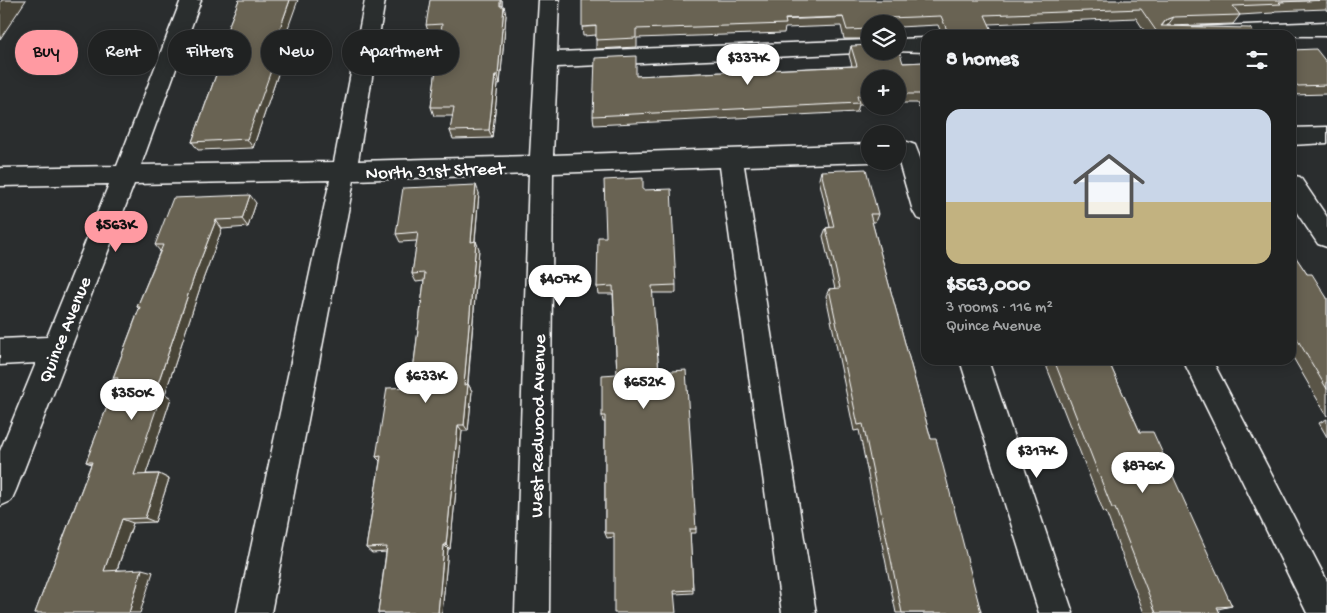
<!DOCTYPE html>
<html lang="en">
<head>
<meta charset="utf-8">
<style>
	:root { --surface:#202222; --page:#2d2f2f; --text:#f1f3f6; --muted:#a2a4a5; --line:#3d3f40; --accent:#ff9aa2 }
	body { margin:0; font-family:"Gochi Hand",sans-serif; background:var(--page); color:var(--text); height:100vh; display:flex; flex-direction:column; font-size:19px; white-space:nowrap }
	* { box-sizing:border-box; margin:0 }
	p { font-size:16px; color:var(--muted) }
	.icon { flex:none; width:28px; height:28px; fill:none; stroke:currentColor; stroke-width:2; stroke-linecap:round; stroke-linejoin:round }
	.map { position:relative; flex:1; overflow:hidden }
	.drawer { position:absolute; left:921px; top:30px; width:375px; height:335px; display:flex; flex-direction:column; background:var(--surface); border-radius:15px; box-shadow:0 2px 12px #0003,0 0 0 1px var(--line) }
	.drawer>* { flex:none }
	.hud { position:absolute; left:15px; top:30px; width:475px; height:45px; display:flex; gap:10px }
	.tools { position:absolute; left:861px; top:15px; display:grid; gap:10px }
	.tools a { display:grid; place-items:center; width:45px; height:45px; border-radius:50%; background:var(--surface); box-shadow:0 2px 12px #0003,0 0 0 1px var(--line); font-size:25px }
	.price { position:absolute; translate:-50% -42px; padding:0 11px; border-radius:18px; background:#fff; color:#222; font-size:16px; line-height:32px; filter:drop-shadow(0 1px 2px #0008) }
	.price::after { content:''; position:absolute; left:50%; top:30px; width:15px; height:11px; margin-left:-8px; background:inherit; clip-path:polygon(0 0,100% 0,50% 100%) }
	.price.current { background:var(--accent); color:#111 }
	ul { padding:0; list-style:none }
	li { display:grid; align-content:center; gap:10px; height:265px; padding:0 25px }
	li span { display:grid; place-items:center; height:155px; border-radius:15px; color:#555 }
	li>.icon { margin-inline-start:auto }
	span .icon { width:90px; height:90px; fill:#fffc; stroke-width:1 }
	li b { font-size:21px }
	h2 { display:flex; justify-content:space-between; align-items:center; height:60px; padding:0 25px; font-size:21px }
	.chip { padding:0 18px; border-radius:22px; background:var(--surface); box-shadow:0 2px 12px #0003,0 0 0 1px var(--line); font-size:18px; line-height:45px }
	.chip.current { background:var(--accent); color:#111 }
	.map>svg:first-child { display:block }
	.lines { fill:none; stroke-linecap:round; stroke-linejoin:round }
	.minor-casing { stroke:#fff; stroke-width:3 }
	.minor { fill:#2a2d2e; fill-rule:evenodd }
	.wall { fill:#5a5547; stroke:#fff }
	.shaded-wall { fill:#4a4539; stroke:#fff }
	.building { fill:#696352; stroke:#fff }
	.labels { text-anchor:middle; stroke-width:5; stroke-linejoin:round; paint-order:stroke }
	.street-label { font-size:19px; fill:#fff; stroke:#2a2d2e }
</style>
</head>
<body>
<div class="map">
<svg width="1327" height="613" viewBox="0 0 1327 613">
	<rect width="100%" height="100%" fill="#2a2d2e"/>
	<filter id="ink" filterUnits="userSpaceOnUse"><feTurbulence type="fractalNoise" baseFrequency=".02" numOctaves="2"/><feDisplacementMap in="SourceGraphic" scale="10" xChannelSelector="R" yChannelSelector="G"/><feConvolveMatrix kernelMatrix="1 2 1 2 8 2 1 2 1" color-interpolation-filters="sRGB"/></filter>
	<g filter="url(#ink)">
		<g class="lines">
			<g class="minor-casing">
				<g id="minor">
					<polygon points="181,0 201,0 141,165 334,162 365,0 385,0 358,161 530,156 539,0 559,0 557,52 870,40 870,51 878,52 557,67 553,155 870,144 870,162 744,166 816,613 782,613 720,167 553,173 549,613 515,613 529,174 354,180 271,613 237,613 330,180 134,184 16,490 11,501 0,506 0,451 36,363 0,365 0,339 47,337 109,184 0,186 0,168 117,166"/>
					<polygon points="1327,22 1327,36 1157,35 1161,30 1168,28"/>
					<polygon points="926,38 926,52 892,51 898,51 898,39"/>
					<polygon points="1327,127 1327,143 1291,145 1291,128"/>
					<polygon points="907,142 915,145 926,173 926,221 917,218 913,211 898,159 899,145"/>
					<polygon points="1291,175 1300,177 1327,217 1327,247 1318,244 1291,204"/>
					<polygon points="960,360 988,360 1073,613 1039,613"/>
					<polygon points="1183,360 1212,360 1327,581 1327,613 1307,613"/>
				</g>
			</g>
			<use href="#minor" class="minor"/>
		</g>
		<g class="wall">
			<polygon points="239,0 278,74 253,148 198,150 192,142 223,55 219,50"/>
			<polygon points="502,0 502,6 506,15 500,84 498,84 492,138 453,139 450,131 453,116 434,116 431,107 441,33 429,34 426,25"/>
			<polygon points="1327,0 1327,11 1326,9 1275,11 1273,13 1240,15 1233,24 1167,26 1255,35 1147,35 1136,18 989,24 994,35 942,35 938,25 898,27 898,24 870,24 870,39 844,39 841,26 785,28 784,33 637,38 637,47 596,49 596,35 583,36 582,27"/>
			<polygon points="851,46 903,63 926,62 926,107 919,108 917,103 898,103 898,79 870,79 870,104 859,104 857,112 594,125 593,116 637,76 852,66 849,55"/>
			<polygon points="1291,50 1327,63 1327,94 1291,95"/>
			<polygon points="821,171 878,214 875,222 872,222 931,439 981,612 979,613 896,613 859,430 854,431 826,296 829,289 835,289 823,236 826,228 830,227 819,179"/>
			<polygon points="479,193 475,241 479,249 468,384 472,391 468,431 462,431 450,549 448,549 442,613 378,613 386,552 372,553 366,548 380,461 376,457 411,387 424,281 416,282 412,274 417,241 400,242 396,234"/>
			<polygon points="256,203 248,227 222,229 202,282 165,394 171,398 146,474 159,474 169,479 155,522 133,523 117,570 153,572 35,613 91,464 86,462 117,381 113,378 139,309 137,307 160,251 155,245"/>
			<polygon points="606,237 676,285 676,293 652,293 659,372 696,529 696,533 690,533 693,590 693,593 675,594 614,537 607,538 605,533 605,422 603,422 602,416 617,374 613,294 598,294 597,287"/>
			<polygon points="1291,250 1307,274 1327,298 1327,416 1291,354"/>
			<polygon points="1044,360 1108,360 1140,432 1232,606 1218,609 1220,613 1144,613 1106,512 1104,513"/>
			<polygon points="1327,419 1327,437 1319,423"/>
		</g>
		<g class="shaded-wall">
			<polygon points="2,0 26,0 0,39 0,3"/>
			<polygon points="290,0 298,0 274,67 278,74 253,148 247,139 267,65"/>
			<polygon points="500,0 502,0 502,15 500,6"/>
			<polygon points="504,6 506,15 500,84 498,75"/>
			<polygon points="1174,17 1167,26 1160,29 1166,20"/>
			<polygon points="495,75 498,84 492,138 489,130"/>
			<polygon points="476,185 479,193 474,250 471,242"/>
			<polygon points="250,195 256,203 248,227 242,219"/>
			<polygon points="216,220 222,229 202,282 165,394 171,398 144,480 134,475 155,392 195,274"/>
			<polygon points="476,241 479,249 467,391 464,385"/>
			<polygon points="468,384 472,391 468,431 464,425"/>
			<polygon points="458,425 462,431 450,549 446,545"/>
			<polygon points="159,474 169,479 155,522 145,518"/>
			<polygon points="122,519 133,523 115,575 104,571"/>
			<polygon points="444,545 448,549 442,613 438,613"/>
			<polygon points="142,569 153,572 140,613 129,613"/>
		</g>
		<g class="building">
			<polygon points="239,0 290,0 267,65 273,65 247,139 192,142 225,50 219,50"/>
			<polygon points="430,0 500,0 500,6 504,6 498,75 495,75 489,130 450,131 454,107 431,107 442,24 426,25"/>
			<polygon points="582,0 1327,0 1279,2 1281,4 1233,6 1240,15 1174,17 1166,20 1161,26 1250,28 1255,35 1159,35 1141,9 985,15 994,35 949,35 941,16 888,18 890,24 870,24 870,29 847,30 843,17 785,19 786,24 636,29 636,38 596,40 596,26 582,27"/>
			<polygon points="870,45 870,51 898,51 898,47 903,63 926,62 926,99 922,99 920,94 898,94 898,79 870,79 870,95 857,96 859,103 593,116 595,58 636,56 636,76 857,66 851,46"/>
			<polygon points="1316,49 1327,63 1327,85 1298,86 1294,81 1291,81 1291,50"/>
			<polygon points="866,169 878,214 870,214 931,439 936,439 981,612 978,612 978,613 902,613 863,424 858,425 829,289 840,288 826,228 834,227 821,171"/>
			<polygon points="643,178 643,190 671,189 676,285 652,286 659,372 686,370 696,529 690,529 693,590 674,591 676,613 614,613 614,533 605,533 605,416 602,416 602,375 617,374 613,286 597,287 598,237 606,237 604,180"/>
			<polygon points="476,185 471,242 476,241 464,385 468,384 464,425 458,425 446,545 444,545 438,613 378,613 387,547 366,548 381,456 376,457 387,388 411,387 425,273 412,274 418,232 396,234 403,188"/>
			<polygon points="250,195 242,219 216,220 195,274 155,392 162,392 134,475 159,474 145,518 122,519 104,571 142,569 129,613 35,613 92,462 86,462 118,378 113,378 140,307 137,307 163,245 155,245 173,198"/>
			<polygon points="1291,250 1307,274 1312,274 1327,298 1327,389 1293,332 1291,332"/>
			<polygon points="1054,360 1108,360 1140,432 1153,432 1232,606 1217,607 1220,613 1156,613 1115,508 1112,508"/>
		</g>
	</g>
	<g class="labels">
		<g class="street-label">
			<text transform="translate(435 169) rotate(-2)" y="7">North 31st Street</text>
			<text transform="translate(63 329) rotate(-68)" y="7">Quince Avenue</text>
			<text transform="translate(536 426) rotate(-89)" y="7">West Redwood Avenue</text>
		</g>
	</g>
</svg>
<div class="tools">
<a><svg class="icon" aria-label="layers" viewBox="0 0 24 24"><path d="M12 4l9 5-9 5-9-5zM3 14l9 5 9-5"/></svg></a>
<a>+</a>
<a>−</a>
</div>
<b class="price" style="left:748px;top:86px">$337K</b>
<b class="price current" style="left:116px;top:253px">$563K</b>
<b class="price" style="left:560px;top:307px">$407K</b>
<b class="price" style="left:426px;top:404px">$633K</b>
<b class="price" style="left:644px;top:410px">$652K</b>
<b class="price" style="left:132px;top:421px">$350K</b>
<b class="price" style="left:1037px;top:479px">$317K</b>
<b class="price" style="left:1143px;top:494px">$876K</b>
<div class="hud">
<a class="chip current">Buy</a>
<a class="chip">Rent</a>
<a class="chip">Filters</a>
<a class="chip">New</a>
<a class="chip">Apartment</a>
</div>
<section class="drawer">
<h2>8 homes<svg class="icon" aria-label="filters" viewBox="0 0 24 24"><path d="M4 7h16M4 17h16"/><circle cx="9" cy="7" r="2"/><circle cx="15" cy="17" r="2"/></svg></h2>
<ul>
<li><span style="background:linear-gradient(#c9d6e8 60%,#c2b280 0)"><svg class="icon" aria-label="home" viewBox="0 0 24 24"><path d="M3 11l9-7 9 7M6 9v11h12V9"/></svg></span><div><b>$563,000</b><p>3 rooms · 116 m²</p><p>Quince Avenue</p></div></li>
</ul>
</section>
</div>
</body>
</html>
